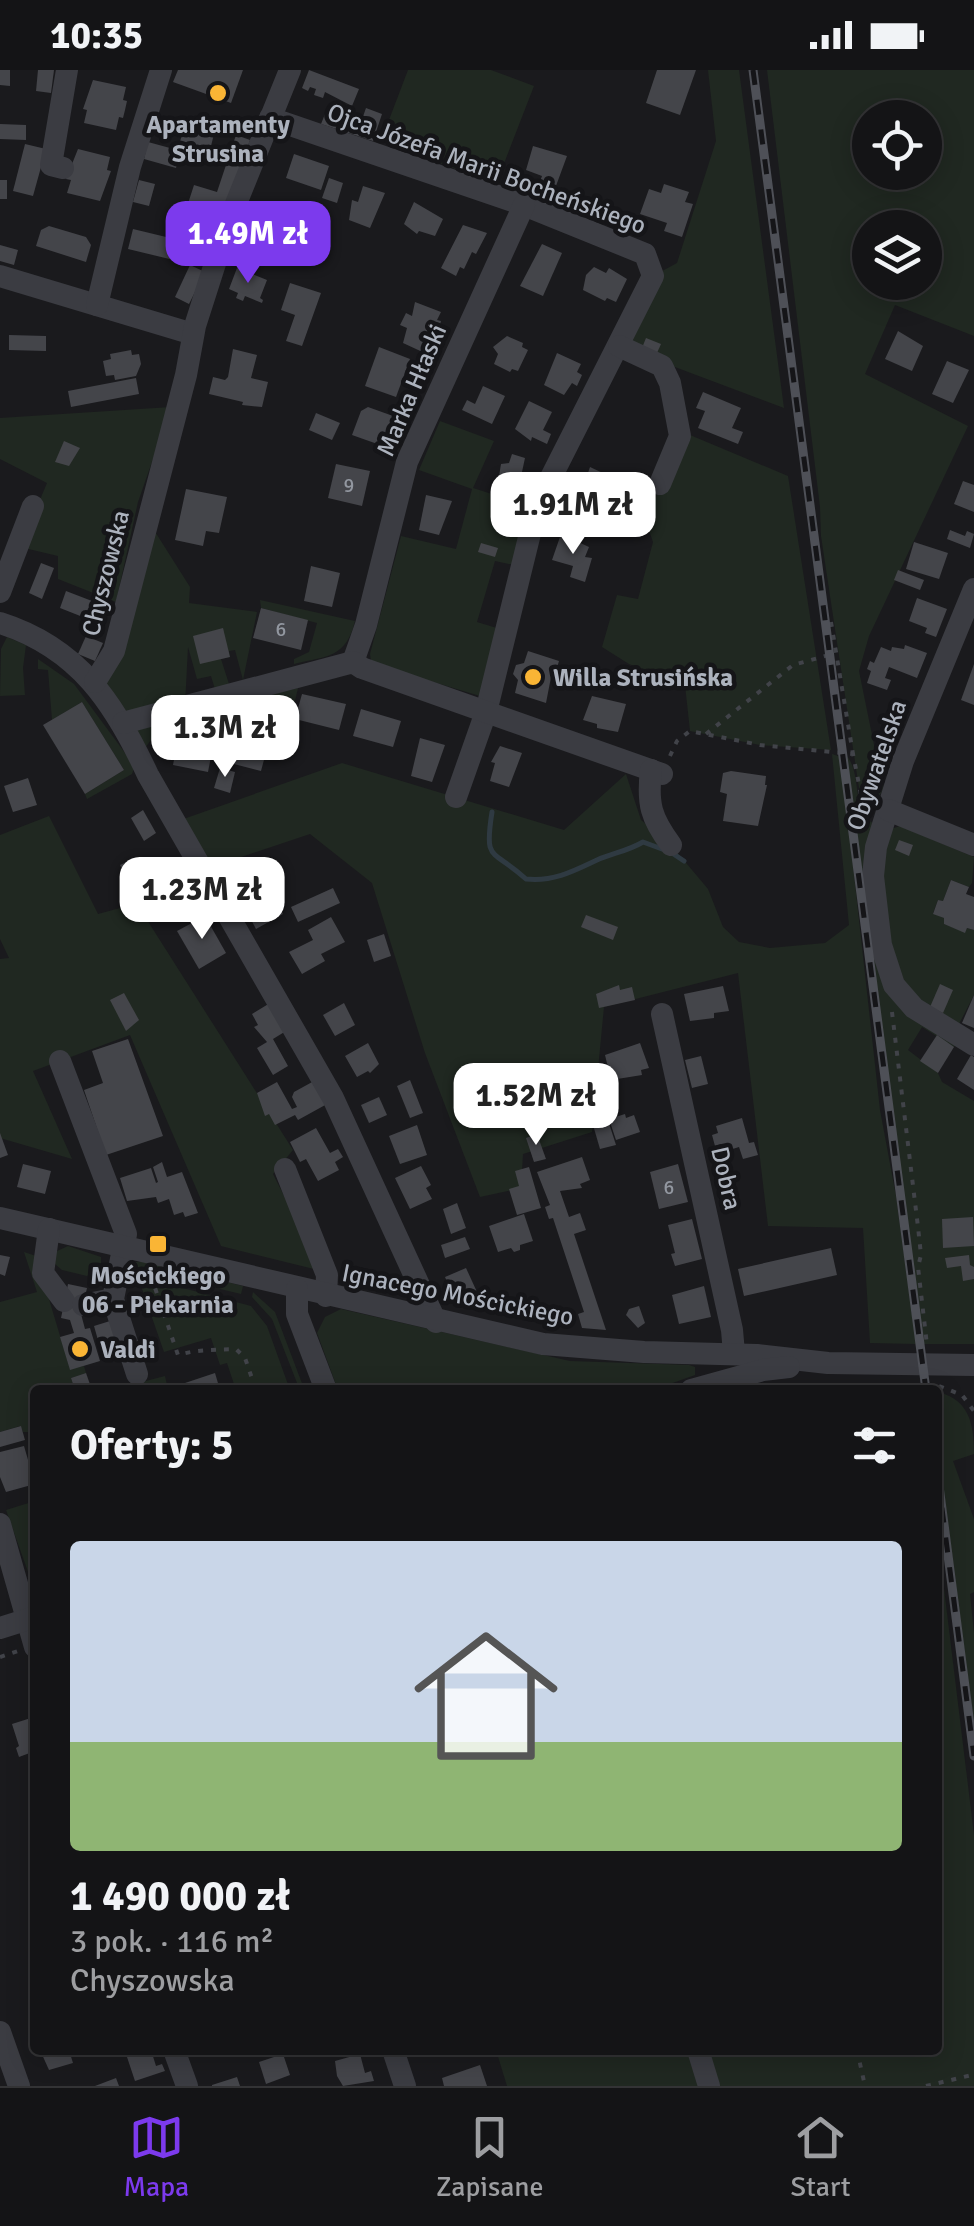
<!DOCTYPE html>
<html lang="pl">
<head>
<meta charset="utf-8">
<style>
	:root { --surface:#141416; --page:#212123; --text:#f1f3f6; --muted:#9d9ea1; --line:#333335; --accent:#7c3aed }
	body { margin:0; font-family:Signika,sans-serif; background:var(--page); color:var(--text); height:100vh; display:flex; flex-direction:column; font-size:38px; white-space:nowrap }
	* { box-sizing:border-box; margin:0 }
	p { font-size:32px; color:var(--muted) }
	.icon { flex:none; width:55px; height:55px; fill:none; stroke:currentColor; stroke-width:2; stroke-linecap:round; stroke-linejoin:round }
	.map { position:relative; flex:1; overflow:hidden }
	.drawer { position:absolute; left:30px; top:1315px; width:912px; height:670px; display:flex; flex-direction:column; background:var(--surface); border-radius:10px; box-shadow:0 5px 25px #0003,0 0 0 2px var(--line) }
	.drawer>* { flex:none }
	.tools { position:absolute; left:852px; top:30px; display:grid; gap:20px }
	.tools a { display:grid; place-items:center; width:90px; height:90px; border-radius:50%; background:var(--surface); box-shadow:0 5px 25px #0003,0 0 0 2px var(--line); font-size:50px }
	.price { position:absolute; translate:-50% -85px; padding:0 22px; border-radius:20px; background:#fff; color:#222; font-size:32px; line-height:65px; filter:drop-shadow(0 2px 5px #0008) }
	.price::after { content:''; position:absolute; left:50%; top:60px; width:30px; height:22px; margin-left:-15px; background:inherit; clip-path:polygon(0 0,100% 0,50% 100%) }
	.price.selected { background:var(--accent); color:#fff }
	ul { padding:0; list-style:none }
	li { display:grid; align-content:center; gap:20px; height:530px; padding:0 40px }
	li span { display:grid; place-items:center; height:310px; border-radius:10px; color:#555 }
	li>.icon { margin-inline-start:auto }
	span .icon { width:180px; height:180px; fill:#fffc; stroke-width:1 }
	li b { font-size:42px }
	h2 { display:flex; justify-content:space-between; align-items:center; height:120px; padding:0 40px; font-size:42px }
	.status { display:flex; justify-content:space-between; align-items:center; height:70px; padding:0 50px; background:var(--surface); direction:ltr }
	.status svg { height:28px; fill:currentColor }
	.menu { display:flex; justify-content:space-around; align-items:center; height:140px; border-top:2px solid var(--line); background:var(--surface); font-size:28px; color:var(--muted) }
	.menu a { display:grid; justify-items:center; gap:5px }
	.menu .selected { color:var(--accent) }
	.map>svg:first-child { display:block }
	.green { fill:#202821; fill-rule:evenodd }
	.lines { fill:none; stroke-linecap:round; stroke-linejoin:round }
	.stream { stroke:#2f3a42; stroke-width:5 }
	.building { fill:#44454a }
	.path { stroke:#414349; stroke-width:4; stroke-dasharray:5 8; stroke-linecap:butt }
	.minor { stroke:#3b3c42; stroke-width:22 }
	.rail-casing { stroke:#4e5057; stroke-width:9 }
	.rail { stroke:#151518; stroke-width:5; stroke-dasharray:15; stroke-linecap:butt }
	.poi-dot { fill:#fab535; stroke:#151518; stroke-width:4 }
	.labels { text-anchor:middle; stroke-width:9; stroke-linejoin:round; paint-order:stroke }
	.number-label { font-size:20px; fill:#9297a0 }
	.poi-label { font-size:25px; font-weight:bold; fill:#acb2bd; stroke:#151518 }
	.street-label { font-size:25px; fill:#acb2bd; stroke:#151518 }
</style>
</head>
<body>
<div class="status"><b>10:35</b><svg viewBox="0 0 49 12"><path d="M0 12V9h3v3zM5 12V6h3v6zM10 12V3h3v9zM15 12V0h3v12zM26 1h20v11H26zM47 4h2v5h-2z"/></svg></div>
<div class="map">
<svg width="974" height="2016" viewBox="0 0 974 2016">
	<rect width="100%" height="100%" fill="#1a1a1d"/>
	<g class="green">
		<polygon points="408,0 491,0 534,16 496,114 381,71"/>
		<polygon points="708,0 739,0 784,338 619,276 653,206 677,193 716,71"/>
		<path d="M767,0h207v266l-79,-31 -30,69 103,52 -99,210 -10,35 24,118 -12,23 -9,-4 -41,-272 -1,-29zM870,48h55v54h-55zM870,158h55v54h-55z"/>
		<polygon points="171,337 138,432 116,532 58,509 58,486 20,477 47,413 0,389 0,348"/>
		<polygon points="440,351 494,371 473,418 530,436 514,495 495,491 477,552 500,559 480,626 380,596 371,591 370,584 401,466 456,479 472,419 419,400"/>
		<polygon points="690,365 788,406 831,680 760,675 690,661 685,615 629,594 602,577 617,525 638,529 653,472 647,455 660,414"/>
		<polygon points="147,449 190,517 189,533 257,542 243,610 235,580 229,581 230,587 221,589 229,614 215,619 211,606 197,609 188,577 185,635 175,638 139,686 95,612"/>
		<path d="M260,530l95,21c-9,37 -28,35 -61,43v-5l15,-7 8,-29 -56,-15z"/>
		<polygon points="7,567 26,575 23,598 25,625 0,626 1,579"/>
		<polygon points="38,589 74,614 128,687 134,698 132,704 87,729 85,724 124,700 82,632 52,650 48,600 38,599"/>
		<polygon points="298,618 286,669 232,660 237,633"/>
		<polygon points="832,684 841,687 880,1040 896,1126 916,1274 870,1273 863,1158 768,1156 738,903 604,937 592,1062 523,1084 521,1118 480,1127 425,983 372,813 310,764 205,799 175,752 342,693 564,760 626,704 641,750 671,775 708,819 723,857 739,872 770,878 825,873 849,855"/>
		<path d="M846,685c17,19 4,54 28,69l5,137 80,80 -5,6 -32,-20 -14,23 30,23 4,9 32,19v243h-52z"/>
		<polygon points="49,746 98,844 135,834 142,842 293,1080 273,1104 322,1201 221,1176 130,965 33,1001 72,1089 0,1068 0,889 9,888 0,869 0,765"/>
		<polygon points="900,756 974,787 972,813 969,817 951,810 943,831 938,830 933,843 944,848 944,854 965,862 967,858 974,860 974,925 959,954 951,953 900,915 880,818 888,760"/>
		<polygon points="68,1176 101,1187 101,1199 87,1206 62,1200 55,1194 55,1182"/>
		<polygon points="24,1182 36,1186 70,1299 84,1296 86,1303 71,1308 75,1320 35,1320 35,1362 23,1362 20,1356 0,1362 0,1232 37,1222"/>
		<polygon points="133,1192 146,1192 243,1216 241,1224 132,1198"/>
		<polygon points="130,1204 251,1236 267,1256 290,1320 236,1320 227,1293 220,1295 211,1268 164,1282 141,1216 128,1217"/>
		<polygon points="253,1222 275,1242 303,1316 299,1318 272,1249 252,1227"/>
		<polygon points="341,1239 570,1291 689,1295 695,1297 695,1305 653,1320 338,1320 317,1263 325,1247"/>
		<polygon points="165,1306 168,1320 115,1319"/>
		<path d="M938,1322c32,8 36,33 36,62l-21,7 21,58v73l-4,2 4,39v90l-36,-276z"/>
		<polygon points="35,1431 35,1512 32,1513 6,1440"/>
		<polygon points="938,1469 974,1765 974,2016 717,2016 706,1980 938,1980"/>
		<polygon points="496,1980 693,1980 702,2016 507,2016"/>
	</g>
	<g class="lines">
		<g class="stream">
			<path d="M492,742c-8,51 0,36 34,67 27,3 48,-8 71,-19 16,-7 31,-9 46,-18l19,7"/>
			<polyline points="672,783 684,791"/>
		</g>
	</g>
	<g class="building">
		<polygon points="0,0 10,0 10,16 0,15"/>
		<polygon points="38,0 54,0 51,23 36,21"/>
		<polygon points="178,0 243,0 231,33 173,12"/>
		<polygon points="309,0 359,19 352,36 325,22 323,28 314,25 316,19 310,17 308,21 302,18"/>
		<polygon points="657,0 696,0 680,45 646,33"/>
		<polygon points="93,10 126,17 123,30 127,31 125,40 123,48 119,47 116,60 84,53 87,40 83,39"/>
		<polygon points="366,38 382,44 373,71 321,54 325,44 346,51 347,46 358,50 356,57 359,58"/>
		<polygon points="0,54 26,55 26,70 0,69"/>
		<polygon points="184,56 214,64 209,84 179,76"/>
		<polygon points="236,65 250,70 225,146 211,141 204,159 182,152 194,115 217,122"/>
		<polygon points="148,72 181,81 176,98 144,89"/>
		<polygon points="25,74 46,79 33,126 13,121"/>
		<polygon points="533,76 567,86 553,124 538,117 542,106 526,100"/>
		<polygon points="78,79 110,87 107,100 111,101 100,131 67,123 71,110 66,109"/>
		<polygon points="294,84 329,96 321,120 286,108"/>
		<polygon points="329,108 343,113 337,133 322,128"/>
		<rect x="0" y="110" width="7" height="19"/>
		<polygon points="139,110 155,114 149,136 133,132"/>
		<polygon points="664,114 689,122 685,132 693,134 682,167 664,161 667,153 640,144 649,119 661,123"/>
		<polygon points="363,116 385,123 370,158 349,150 352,130 358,132"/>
		<polygon points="269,132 301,142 293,172 260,163"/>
		<polygon points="414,132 443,149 435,166 419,161 417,164 404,154"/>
		<polygon points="463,155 487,163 476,184 472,182 464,199 460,197 456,206 441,198"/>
		<polygon points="49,156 86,167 91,175 86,192 36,176 41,160"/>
		<polygon points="133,159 191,173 186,193 128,179"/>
		<polygon points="542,174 562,183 543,226 520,216"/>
		<polygon points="0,175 18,180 14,195 0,191"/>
		<polygon points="190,195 205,202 189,234 175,227"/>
		<polygon points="594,197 606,203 609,198 627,209 616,232 607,228 605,231 583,220 586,205"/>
		<polygon points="237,198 267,210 260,228 263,230 262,233 245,226 243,231 236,228 238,223 229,219"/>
		<polygon points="290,213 321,223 302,276 286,271 295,245 281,240"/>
		<polygon points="415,232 441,242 437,250 441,251 439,259 429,285 403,273 407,258 400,255 406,243 412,246"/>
		<polygon points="898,261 923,276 912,301 885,289"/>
		<polygon points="9,265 46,266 46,281 9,280"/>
		<polygon points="507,266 523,273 522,277 528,280 518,301 512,299 510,302 494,294 498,284 493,277"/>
		<polygon points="646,268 661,274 657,283 642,278"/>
		<polygon points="379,277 410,289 396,327 365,316"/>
		<polygon points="233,279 257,285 251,308 268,312 262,337 242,335 243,332 209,324 213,307 225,310 228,307"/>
		<polygon points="131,280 132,285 139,284 141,294 136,306 115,310 114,305 106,306 103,291 111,289 110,284"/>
		<polygon points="557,283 581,294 577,302 582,305 577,316 572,313 564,325 544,315"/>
		<polygon points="947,291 969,300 953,333 932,324"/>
		<polygon points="136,308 139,324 71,337 68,321"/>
		<polygon points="483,316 505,326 492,354 462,340 467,330 475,334"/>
		<polygon points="703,322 741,338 732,358 743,362 738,374 698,358 705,341 696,338"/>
		<polygon points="529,331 552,342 543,360 551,364 547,374 532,367 531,371 515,359"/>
		<polygon points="368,337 393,346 383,376 352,365 361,341"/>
		<polygon points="316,343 340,353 332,370 309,360"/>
		<polygon points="64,371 80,378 69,396 55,392"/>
		<polygon points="512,384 525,388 517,425 497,418 501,394 509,393"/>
		<polygon points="336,394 370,401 362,436 328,428"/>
		<polygon points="590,397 622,412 599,448 576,438"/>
		<polygon points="963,411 974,415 974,442 954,434"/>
		<polygon points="186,419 227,427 219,463 206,461 203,476 175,470"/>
		<polygon points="426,425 452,431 439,465 419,460"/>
		<polygon points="950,460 965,466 967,461 974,464 970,478 947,469"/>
		<polygon points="561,464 589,477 585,487 592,488 585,512 570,507 573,496 552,490"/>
		<polygon points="914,472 948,483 939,509 906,499"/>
		<polygon points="481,473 498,478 495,487 478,482"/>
		<polygon points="41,493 54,498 42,529 29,523"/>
		<polygon points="311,496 340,503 332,537 304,531"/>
		<polygon points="898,500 924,510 920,520 894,510"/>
		<polygon points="66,521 105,536 98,553 60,538"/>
		<polygon points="917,528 947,539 936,567 925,563 927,558 909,551"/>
		<polygon points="261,538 308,550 301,580 253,568"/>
		<polygon points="223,558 230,587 200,594 193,566"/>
		<polygon points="86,566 103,573 95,591 78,584"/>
		<polygon points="905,575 927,583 917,608 889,597 885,608 891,610 887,620 867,613 871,601 867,599 870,591 874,593 881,577 891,581 892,577 904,579"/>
		<polygon points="528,581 559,591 555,604 552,602 546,633 515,623 518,610 513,604 516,595 524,593"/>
		<polygon points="974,594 974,635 961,630"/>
		<polygon points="302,624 346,634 339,660 295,649"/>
		<polygon points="592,626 626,634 618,662 597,658 597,654 583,650"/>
		<polygon points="82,632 124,700 85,724 43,655"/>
		<polygon points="361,639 401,651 393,677 353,666"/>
		<polygon points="237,663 269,671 261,701 230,693"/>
		<polygon points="179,664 214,671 208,702 173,695"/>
		<polygon points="420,668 445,675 432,712 411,706"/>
		<polygon points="500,676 522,683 509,717 490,711 495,693 491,692"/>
		<polygon points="220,698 235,702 230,723 214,718"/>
		<polygon points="731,701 766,706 765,715 767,715 758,756 723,751 727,724 720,722 723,703"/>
		<polygon points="28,708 37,735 13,742 4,716"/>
		<polygon points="143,740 156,763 144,771 131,748"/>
		<polygon points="899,770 913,775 909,786 895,780"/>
		<polygon points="135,788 143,805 128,812 120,795"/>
		<polygon points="951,810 969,817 966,824 974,827 974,860 967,858 965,863 944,854 944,848 933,844 938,830 943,831"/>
		<polygon points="266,812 283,844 256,859 239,827"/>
		<polygon points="333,818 340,833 298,852 291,837"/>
		<polygon points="586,845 618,857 613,870 581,857"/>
		<polygon points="205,846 226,883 199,899 177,861"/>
		<polygon points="331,847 345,872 321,884 325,891 302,904 289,882 313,870 308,860"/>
		<polygon points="384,864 391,886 374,892 367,870"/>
		<polygon points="940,914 953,920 943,943 930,937"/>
		<polygon points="619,915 620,920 632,917 635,930 599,938 596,924"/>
		<polygon points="723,916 729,941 714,943 714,948 690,951 684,924"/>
		<polygon points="124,923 139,950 126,961 110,930"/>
		<polygon points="974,925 974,958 962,953"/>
		<polygon points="270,933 286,961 273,969 288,996 273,1005 257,978 267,972 254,957 258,955 252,944"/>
		<polygon points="344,933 355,955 335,966 323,945"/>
		<polygon points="937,965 954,977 938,1003 920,991"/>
		<polygon points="128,969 163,1066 106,1085 84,1020 103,1013 92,981"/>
		<polygon points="368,973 379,994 370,1003 368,1001 357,1007 345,986"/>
		<polygon points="640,973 649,998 641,1000 642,1005 611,1010 605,985"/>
		<polygon points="971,985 974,987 974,1020 957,1009"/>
		<polygon points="701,986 708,1014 692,1018 685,990"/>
		<polygon points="410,1010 423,1043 410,1048 397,1016"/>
		<polygon points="314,1011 327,1034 298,1050 295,1045 275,1055 269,1044 265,1046 257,1023 277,1012 292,1039 297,1037 292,1027 294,1022"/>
		<polygon points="379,1027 387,1045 369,1053 361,1035"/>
		<polygon points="606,1044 616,1075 600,1079 591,1048"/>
		<polygon points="625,1044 626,1048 634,1045 640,1062 616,1070 609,1049"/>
		<polygon points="742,1048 749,1073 754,1072 758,1085 743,1089 739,1077 723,1082 721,1074 715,1076 712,1065 718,1063 716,1056"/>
		<polygon points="417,1055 427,1085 400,1094 389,1066"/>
		<polygon points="316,1058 330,1083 338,1079 343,1087 335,1092 339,1100 318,1111 306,1089 300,1092 290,1072"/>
		<polygon points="0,1063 8,1085 0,1088"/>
		<polygon points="537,1064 546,1089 534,1092 526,1068"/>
		<polygon points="582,1087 590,1110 580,1114 582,1118 560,1121 569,1147 580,1143 586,1160 574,1164 606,1260 582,1258 578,1244 584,1242 553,1148 549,1149 545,1137 550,1135 537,1102"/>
		<polygon points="162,1092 167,1107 182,1102 198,1143 185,1147 183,1142 174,1145 169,1129 158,1133 156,1127 127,1131 120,1108 151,1098 156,1113 158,1112 153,1097"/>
		<polygon points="23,1094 51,1101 45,1124 17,1117"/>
		<polygon points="678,1094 688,1132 659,1139 650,1102"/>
		<polygon points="421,1096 431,1115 426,1118 432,1129 410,1139 395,1108"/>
		<polygon points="529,1097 541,1138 517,1145 509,1119 519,1116 515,1101"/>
		<polygon points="457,1133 466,1158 451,1164 443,1139"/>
		<polygon points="524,1144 533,1171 520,1175 520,1180 514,1182 511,1178 498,1182 489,1156"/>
		<polygon points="973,1147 974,1176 943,1178 942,1149"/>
		<polygon points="692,1149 702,1189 675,1196 671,1184 675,1183 668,1155"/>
		<polygon points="465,1167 470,1179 445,1188 441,1175"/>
		<polygon points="831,1178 837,1205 744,1226 738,1199"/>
		<polygon points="0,1185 10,1187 5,1206 0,1204"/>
		<polygon points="969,1185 970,1195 974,1197 974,1209 963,1211 961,1196 947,1198 945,1188"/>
		<polygon points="466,1198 477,1222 456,1232 445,1207"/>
		<polygon points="68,1214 87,1218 81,1244 85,1259 90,1258 100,1291 70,1300 60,1267 74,1263 70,1250 61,1248"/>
		<polygon points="704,1216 711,1247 679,1254 672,1225"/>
		<polygon points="639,1236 645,1253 638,1258 626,1245 629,1239"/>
		<polygon points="110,1251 120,1283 103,1288 94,1256"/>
		<polygon points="86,1303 92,1320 75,1320 71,1308"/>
		<polygon points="215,1303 220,1320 188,1320 185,1313"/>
		<polygon points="21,1356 25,1370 0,1377 0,1362"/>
		<polygon points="24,1376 35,1414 6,1422 0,1407 0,1382"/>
		<polygon points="34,1647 35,1672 32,1673 35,1681 19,1687 16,1678 19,1676 12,1654"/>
		<polygon points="40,1980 69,1980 73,1993 49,2000"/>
		<polygon points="151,1980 156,1996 162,1994 165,2001 135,2011 127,1987"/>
		<polygon points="283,1984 290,2005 266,2014 259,1992"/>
		<polygon points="360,1984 365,2003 371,2001 374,2011 343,2016 337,2006 335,1991"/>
		<polygon points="480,1995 487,2016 444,2016 442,2008"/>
		<polygon points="237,2007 240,2016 212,2016 212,2015"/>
		<polygon points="116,2008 119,2016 95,2016"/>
	</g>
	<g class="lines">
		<g class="path">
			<polyline points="831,552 853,684"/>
			<polyline points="706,664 793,595 836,583"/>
			<polyline points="670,686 677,671 690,661 760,675 853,684 865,745"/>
			<polyline points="892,942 918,1157 921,1185 918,1197 927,1275"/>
			<path d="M151,1206l27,79c21,-6 37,-5 58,-6l9,9 11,32"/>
			<polyline points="799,1315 865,1315"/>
			<polyline points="939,1316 962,1325 974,1341"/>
			<polyline points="0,1587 18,1581"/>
			<polyline points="857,1980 865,2016"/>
			<polyline points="926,2016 972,2005"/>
		</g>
		<g class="minor">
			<polyline points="270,48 524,135 645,184 653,206 537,435 486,642 456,727"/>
			<polyline points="63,98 51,95 67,0"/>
			<polyline points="0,206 193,264"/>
			<polyline points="97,235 130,97 161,0"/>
			<polyline points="619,276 662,296 670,313 680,366 660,414"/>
			<polyline points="974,519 903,691 876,777 873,806 881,875 894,915 914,938 974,975"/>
			<polyline points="0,522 33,436"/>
			<path d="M0,553c79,25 115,81 148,152l185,323 103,224"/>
			<polyline points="353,592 366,555 407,392 524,135"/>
			<polyline points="95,612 114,581 186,305 195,256 227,156 290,0"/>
			<polyline points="123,653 353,592 362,598 662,704"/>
			<path d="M651,700c-4,34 0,48 20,75"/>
			<polyline points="888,740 974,775"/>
			<polyline points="662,944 732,1260 734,1283"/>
			<polyline points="60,991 126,1164 113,1229 137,1304"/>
			<polyline points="285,1099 327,1205 326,1226"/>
			<polyline points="0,1148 543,1274 644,1282 757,1285 828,1293 974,1295"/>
			<polyline points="49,1159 43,1203 64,1231"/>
			<polyline points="297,1219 297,1244 326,1320"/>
			<polyline points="83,1235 113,1229"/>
			<polyline points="691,1320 763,1300 789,1297"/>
			<polyline points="0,1454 35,1577"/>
			<polyline points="0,1558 35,1547"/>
			<polyline points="0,1962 19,2016"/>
			<polyline points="174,1980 187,2016"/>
			<polyline points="393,1980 405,2016"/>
			<polyline points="698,1980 709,2016"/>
		</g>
		<g class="rail-casing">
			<g id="rail">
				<polyline points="753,0 926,1320"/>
				<polyline points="938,1408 974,1686"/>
			</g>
		</g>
		<use href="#rail" class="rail"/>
	</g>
	<g class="poi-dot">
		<circle cx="218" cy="23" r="10"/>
		<circle cx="533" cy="607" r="10"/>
		<rect x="148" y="1164" width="20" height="20" rx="5"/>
		<circle cx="80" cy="1279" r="10"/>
	</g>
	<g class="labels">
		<g class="number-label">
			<text x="349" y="422">9</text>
			<text x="281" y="566">6</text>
			<text x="669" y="1124">6</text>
		</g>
		<g class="poi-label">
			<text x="218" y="63">Apartamenty<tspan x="218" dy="29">Strusina</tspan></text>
			<text x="553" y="616" text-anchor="start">Willa Strusińska</text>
			<text x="158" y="1214">Mościckiego<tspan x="158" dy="29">06 - Piekarnia</tspan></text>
			<text x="100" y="1288" text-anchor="start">Valdi</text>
		</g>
		<g class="street-label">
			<text transform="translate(487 98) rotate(20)" y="9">Ojca Józefa Marii Bocheńskiego</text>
			<text transform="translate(411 320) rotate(-67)" y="9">Marka Hłaski</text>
			<text transform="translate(105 503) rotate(-76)" y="9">Chyszowska</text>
			<text transform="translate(876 695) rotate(-71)" y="9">Obywatelska</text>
			<text transform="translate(727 1108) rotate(77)" y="9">Dobra</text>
			<text transform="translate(458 1224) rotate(11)" y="9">Ignacego Mościckiego</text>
		</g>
	</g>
</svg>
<div class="tools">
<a><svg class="icon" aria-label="locate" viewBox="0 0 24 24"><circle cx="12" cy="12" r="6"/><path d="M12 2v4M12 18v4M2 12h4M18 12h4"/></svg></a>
<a><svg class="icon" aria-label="layers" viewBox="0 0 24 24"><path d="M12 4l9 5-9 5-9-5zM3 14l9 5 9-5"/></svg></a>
</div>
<b class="price selected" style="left:248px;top:216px">1.49M zł</b>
<b class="price" style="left:573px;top:487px">1.91M zł</b>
<b class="price" style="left:225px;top:710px">1.3M zł</b>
<b class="price" style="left:202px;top:872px">1.23M zł</b>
<b class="price" style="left:536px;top:1078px">1.52M zł</b>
<section class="drawer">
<h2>Oferty: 5<svg class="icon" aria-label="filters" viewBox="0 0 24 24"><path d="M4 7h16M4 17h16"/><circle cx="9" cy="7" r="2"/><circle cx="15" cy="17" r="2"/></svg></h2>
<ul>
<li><span style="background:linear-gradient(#c9d6e8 65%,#8fb573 0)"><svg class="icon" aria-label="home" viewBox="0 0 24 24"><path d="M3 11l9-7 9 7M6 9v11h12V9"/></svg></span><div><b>1 490 000 zł</b><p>3 pok. · 116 m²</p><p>Chyszowska</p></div></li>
</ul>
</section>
</div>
<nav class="menu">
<a class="selected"><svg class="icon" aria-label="map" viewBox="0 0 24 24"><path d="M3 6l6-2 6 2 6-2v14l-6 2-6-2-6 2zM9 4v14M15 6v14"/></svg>Mapa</a>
<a><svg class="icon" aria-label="saved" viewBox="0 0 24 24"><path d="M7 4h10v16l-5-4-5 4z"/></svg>Zapisane</a>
<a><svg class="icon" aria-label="home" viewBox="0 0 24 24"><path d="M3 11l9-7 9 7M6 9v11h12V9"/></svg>Start</a>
</nav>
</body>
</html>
